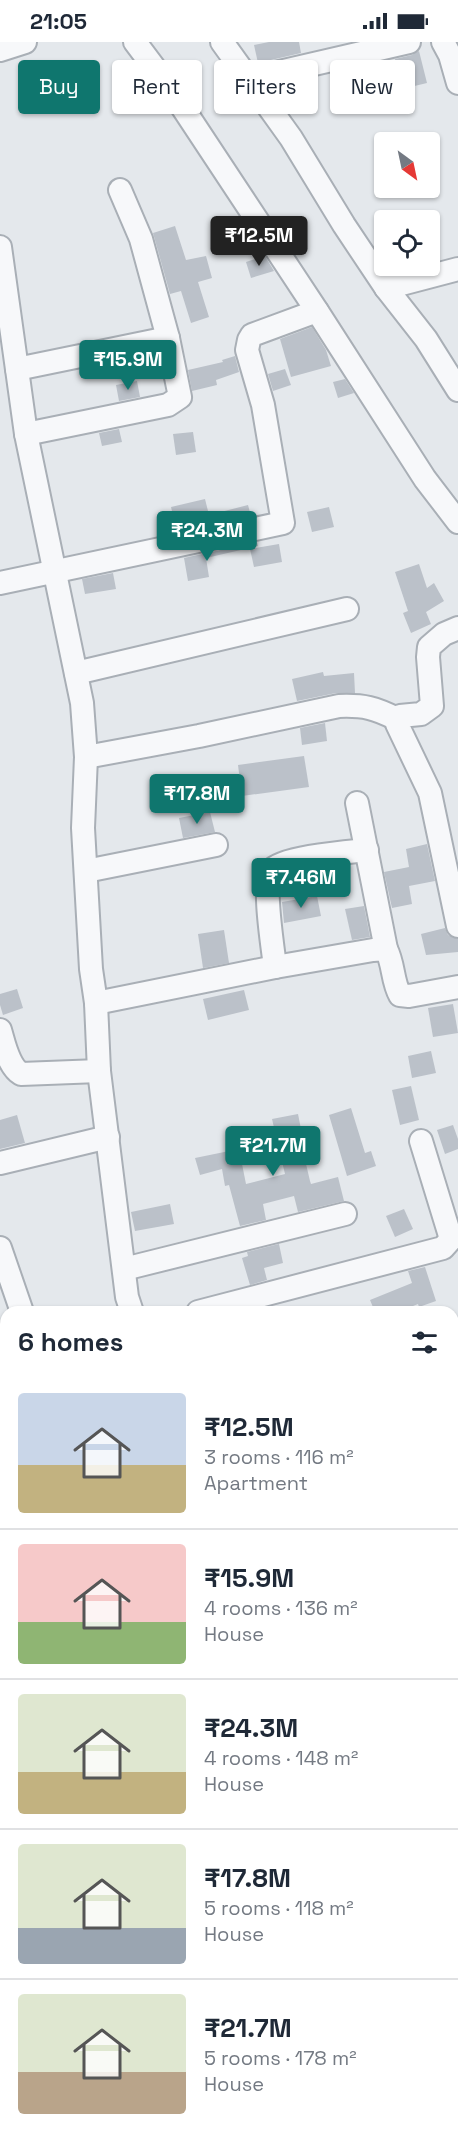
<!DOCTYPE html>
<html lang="en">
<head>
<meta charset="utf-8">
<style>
	:root { --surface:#fff; --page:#f2f2f3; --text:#1f2937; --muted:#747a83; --line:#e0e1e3; --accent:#0f766e }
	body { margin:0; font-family:"Space Grotesk",sans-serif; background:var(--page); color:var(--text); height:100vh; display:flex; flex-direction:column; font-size:22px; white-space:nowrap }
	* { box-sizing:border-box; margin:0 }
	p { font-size:20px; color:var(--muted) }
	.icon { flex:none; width:33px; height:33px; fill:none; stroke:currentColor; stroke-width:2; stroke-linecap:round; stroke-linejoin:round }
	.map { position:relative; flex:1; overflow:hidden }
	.details { position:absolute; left:0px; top:1264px; width:459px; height:836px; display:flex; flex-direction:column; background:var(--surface); border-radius:18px 18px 0 0; box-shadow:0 2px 4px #0004 }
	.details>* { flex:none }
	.guide { position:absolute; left:18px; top:18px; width:423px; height:54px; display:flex; gap:12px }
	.needle { width:39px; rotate:147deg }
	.fabs { position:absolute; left:374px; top:90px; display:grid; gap:12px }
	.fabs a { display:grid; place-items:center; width:66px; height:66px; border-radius:6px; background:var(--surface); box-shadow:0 2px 4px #0004; font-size:30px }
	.price { position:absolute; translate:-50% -51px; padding:0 14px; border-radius:6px; background:var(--accent); color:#fff; font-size:20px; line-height:39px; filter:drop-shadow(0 2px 3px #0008) }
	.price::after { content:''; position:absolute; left:50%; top:36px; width:18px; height:14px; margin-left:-9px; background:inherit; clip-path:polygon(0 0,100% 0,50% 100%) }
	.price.current { background:#222; color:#fff }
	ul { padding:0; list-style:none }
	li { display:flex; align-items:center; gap:18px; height:150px; padding:0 18px }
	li+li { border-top:2px solid var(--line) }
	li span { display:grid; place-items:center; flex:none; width:168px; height:120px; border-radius:6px; color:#555 }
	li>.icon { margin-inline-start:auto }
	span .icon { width:72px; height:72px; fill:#fffc; stroke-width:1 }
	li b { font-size:26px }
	h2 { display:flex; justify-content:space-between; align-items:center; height:72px; padding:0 18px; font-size:26px }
	.chip { padding:0 21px; border-radius:6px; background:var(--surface); box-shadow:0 2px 4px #0004; font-size:21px; line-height:54px }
	.chip.current { background:var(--accent); color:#fff }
	.status { display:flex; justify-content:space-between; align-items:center; height:42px; padding:0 30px; background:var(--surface); direction:ltr }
	.status svg { height:16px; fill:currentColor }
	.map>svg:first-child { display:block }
	.building { fill:#bbc1c9 }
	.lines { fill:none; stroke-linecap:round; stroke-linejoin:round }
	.minor-casing { stroke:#a9afb6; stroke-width:26 }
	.minor { stroke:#f7f8fa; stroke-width:22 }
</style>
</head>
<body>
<div class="status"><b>21:05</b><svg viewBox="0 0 49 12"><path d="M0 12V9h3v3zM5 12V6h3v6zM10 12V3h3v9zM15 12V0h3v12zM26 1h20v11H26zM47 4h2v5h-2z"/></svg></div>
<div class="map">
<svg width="458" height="2099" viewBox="0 0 458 2099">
	<rect width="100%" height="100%" fill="#e4e8ec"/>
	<g class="building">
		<polygon points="269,0 299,0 301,11 258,21 254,3"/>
		<polygon points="419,9 427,41 402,47 395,17 412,13"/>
		<polygon points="175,184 186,218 206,214 212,236 198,240 209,275 191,281 181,249 170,252 153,191"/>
		<polygon points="265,214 274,229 251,236 246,220"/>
		<polygon points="312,285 326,308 331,324 291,335 280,297"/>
		<polygon points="235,314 239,330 216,338 217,343 192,349 188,328 223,320 222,318"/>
		<polygon points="285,327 291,343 273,349 268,332"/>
		<polygon points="345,337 354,351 338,356 333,340"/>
		<polygon points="137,339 140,355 119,359 116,343"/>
		<polygon points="119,387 122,400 102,404 99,391"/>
		<polygon points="193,390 196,410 176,413 173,392"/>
		<polygon points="205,457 209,473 248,463 251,474 177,490 171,465"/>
		<polygon points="329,465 334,485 312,490 307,470"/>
		<polygon points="257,500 258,504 206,516 209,535 188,539 184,516"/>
		<polygon points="279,502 282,520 254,525 250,507"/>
		<polygon points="419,522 427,546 434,541 444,559 426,570 431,582 411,591 403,571 408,569 395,530"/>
		<polygon points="113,531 116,547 85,552 82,537"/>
		<polygon points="323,630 324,634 354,631 355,651 336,651 297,659 292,637"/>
		<polygon points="325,681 327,699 302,703 300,686"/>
		<polygon points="304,714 309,745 242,754 238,723"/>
		<polygon points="210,770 215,790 183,796 179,776"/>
		<polygon points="427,802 435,839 409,844 412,862 392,866 384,830 409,825 406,807"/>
		<polygon points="317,854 321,874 284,881 282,860"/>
		<polygon points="364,864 370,895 352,898 345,867"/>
		<polygon points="445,886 448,893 458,897 458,910 426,913 421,892"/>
		<polygon points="224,888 229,921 203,926 198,892"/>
		<polygon points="17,947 23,966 3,973 0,963 0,952"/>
		<polygon points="244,948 249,968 208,978 203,957"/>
		<polygon points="453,962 458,991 433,995 428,966"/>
		<polygon points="431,1009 436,1031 412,1036 408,1014"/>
		<polygon points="411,1044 419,1078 400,1083 392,1048"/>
		<polygon points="351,1066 365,1111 371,1109 376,1124 347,1134 329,1073"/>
		<polygon points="298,1072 302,1092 299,1092 310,1139 311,1142 338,1135 344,1159 298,1170 294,1154 263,1162 266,1178 240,1184 229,1143 225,1144 222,1127 200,1133 195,1116 239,1107 246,1142 285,1132 272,1077"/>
		<polygon points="17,1073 25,1101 0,1107 0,1078"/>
		<polygon points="453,1083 458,1097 458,1107 445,1112 437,1088"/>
		<polygon points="170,1162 174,1182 135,1189 131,1170"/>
		<polygon points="404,1167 413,1187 395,1195 386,1174"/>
		<polygon points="279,1202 283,1221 264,1226 267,1238 250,1243 242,1216 248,1214 247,1210"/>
		<polygon points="425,1225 436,1259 419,1265 418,1262 398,1270 375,1270 370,1258 412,1241 408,1229"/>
	</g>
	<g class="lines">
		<g class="minor-casing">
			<g id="minor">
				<polyline points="135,0 171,48 317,269 425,437 458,480"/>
				<polyline points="222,0 291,96 344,183 386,246 426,297 458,348"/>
				<polyline points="443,0 450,13 458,41"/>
				<polyline points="0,8 25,0"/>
				<polyline points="249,37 409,0"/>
				<polyline points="0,205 26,392 82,661 86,715 83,786 91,927 96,961 99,1029 127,1255 132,1270"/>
				<polyline points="386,246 458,227"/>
				<polyline points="17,327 168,296"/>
				<polyline points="26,392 168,363 180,355 168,296 141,197 120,148"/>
				<polyline points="0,541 283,481 263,363 247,308 249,298 252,293 317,269"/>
				<polyline points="458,586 444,592 429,605 428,615 432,664 421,672 400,674 397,677 397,682 430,751 458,884"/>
				<polyline points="76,631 347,567"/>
				<path d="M86,715l113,-21 140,-30c25,-1 36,2 58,13"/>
				<polyline points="357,761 386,907"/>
				<polyline points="86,829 216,803"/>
				<path d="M275,925c-2,-19 -13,-84 -3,-97 10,-13 76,-18 95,-20"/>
				<path d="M96,961l179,-36 98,-17 13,-1c8,15 6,32 14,46l9,1 49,-9"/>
				<path d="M0,988c4,13 8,36 21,44l78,-3"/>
				<polyline points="0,1121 108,1095"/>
				<polyline points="0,1206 22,1270"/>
				<polyline points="124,1227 345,1172"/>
				<polyline points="198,1270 443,1206 451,1197 421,1099"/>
				<polyline points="453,1333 458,1331"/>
				<polyline points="0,1342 6,1340"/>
				<polyline points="0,1376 6,1397"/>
				<polyline points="453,1384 458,1401"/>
				<polyline points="0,1462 6,1461"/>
				<polyline points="453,1482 458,1480"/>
				<polyline points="0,1612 6,1610"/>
				<polyline points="453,1721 458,1719"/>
				<polyline points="0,1803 6,1801"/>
				<polyline points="453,1858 458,1857"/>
				<polyline points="0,1991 6,2011"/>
				<polyline points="453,2074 458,2072"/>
				<polyline points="31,2094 33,2099"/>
				<polyline points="257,2094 258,2097"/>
				<polyline points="408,2094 410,2099"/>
				<polyline points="73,2099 86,2094"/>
			</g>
		</g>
		<use href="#minor" class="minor"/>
	</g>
</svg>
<div class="fabs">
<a><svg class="needle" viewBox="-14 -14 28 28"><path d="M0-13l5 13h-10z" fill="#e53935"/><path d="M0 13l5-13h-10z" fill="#747a83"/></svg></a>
<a><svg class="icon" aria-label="locate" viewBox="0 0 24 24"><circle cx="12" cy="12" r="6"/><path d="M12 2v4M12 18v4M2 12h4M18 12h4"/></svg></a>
</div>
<b class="price current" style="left:259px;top:225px">₹12.5M</b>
<b class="price" style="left:128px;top:349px">₹15.9M</b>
<b class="price" style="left:207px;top:520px">₹24.3M</b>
<b class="price" style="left:197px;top:783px">₹17.8M</b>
<b class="price" style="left:301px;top:867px">₹7.46M</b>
<b class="price" style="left:273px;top:1135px">₹21.7M</b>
<div class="guide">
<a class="chip current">Buy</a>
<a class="chip">Rent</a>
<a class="chip">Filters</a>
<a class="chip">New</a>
</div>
<section class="details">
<h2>6 homes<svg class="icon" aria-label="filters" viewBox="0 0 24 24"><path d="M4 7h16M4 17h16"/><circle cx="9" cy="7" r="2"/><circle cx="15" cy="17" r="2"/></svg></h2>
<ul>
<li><span style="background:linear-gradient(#c9d6e8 60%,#c2b280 0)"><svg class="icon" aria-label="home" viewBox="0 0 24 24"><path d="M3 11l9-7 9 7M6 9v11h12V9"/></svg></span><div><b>₹12.5M</b><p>3 rooms · 116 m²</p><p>Apartment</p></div></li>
<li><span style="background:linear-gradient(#f6c9c9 65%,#8fb573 0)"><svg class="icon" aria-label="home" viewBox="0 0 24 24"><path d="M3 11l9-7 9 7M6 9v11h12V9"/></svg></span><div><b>₹15.9M</b><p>4 rooms · 136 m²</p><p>House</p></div></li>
<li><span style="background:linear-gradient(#dfe7d0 65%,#c2b280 0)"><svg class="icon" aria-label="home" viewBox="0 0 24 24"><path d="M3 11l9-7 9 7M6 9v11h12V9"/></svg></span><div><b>₹24.3M</b><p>4 rooms · 148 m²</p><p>House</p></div></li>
<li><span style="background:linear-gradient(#dfe7d0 70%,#9aa5b1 0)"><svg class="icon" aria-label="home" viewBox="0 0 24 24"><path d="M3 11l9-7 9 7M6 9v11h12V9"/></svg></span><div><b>₹17.8M</b><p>5 rooms · 118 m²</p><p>House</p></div></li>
<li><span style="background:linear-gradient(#dfe7d0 65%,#b9a48a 0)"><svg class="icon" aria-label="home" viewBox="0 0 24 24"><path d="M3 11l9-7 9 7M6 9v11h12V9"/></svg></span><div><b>₹21.7M</b><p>5 rooms · 178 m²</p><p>House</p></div></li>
</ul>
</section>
</div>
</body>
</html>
